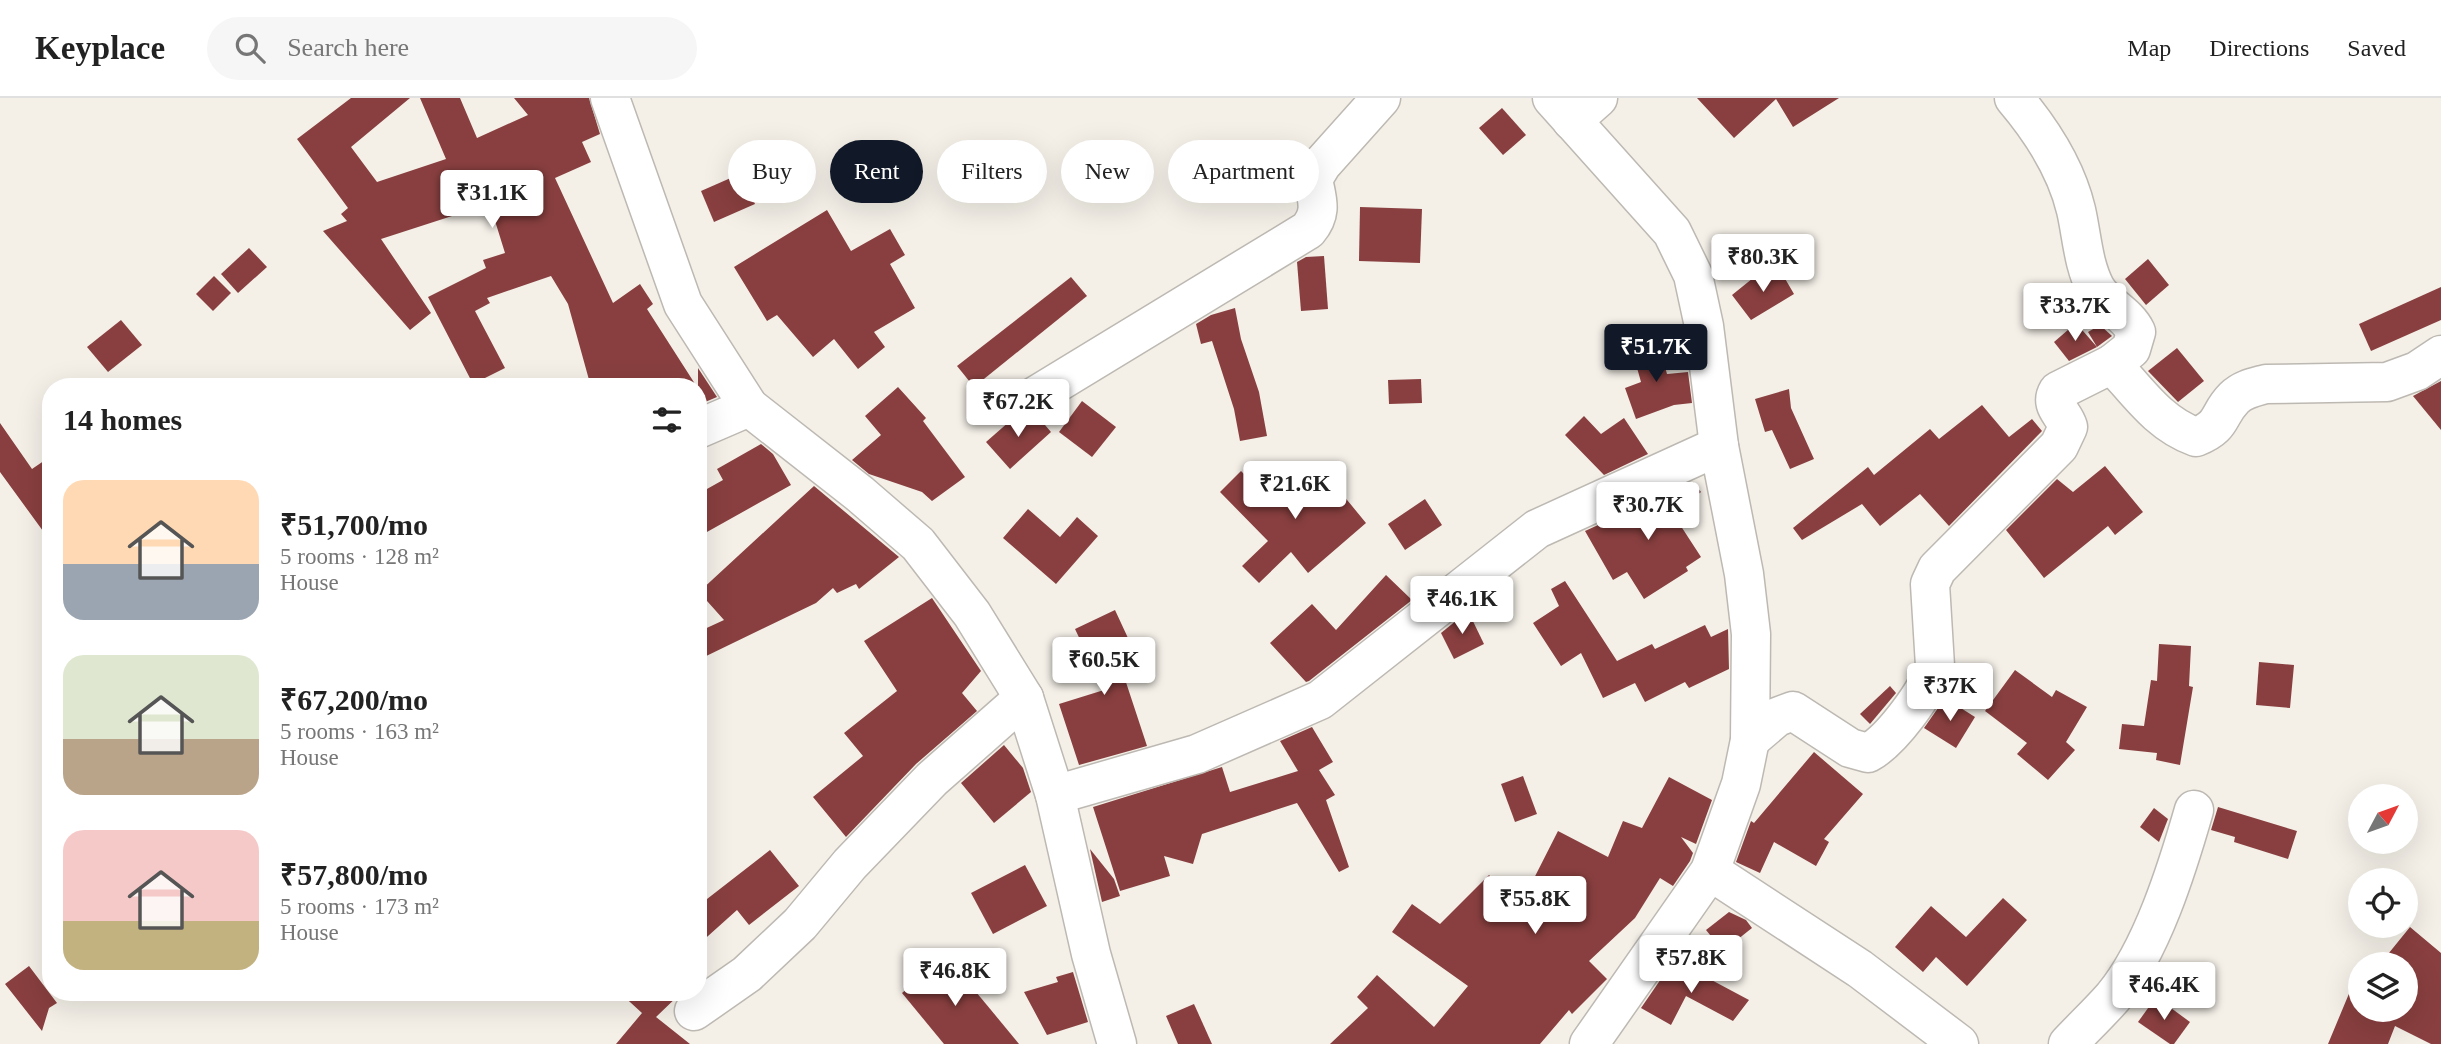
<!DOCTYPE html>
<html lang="en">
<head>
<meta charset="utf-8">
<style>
	:root { --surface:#fff; --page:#f6f6f6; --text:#222; --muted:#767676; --line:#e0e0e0; --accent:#111827 }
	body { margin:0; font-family:Georgia,serif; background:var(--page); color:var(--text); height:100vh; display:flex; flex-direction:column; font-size:26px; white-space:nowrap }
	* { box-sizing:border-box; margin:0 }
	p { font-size:23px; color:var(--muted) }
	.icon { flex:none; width:38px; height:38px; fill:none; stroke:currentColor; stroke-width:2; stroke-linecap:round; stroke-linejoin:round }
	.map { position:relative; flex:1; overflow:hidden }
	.panel { position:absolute; left:42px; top:280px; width:665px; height:623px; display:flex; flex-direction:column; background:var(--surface); border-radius:28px; box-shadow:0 7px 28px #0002 }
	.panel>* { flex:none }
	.hud { position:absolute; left:728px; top:42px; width:665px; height:63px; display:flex; gap:14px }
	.needle { width:46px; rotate:49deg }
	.buttons { position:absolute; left:2348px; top:686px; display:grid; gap:14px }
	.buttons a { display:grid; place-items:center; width:70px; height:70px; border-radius:50%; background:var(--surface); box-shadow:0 7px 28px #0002; font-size:35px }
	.price { position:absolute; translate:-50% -60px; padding:0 16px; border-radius:7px; background:#fff; color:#222; font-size:23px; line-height:46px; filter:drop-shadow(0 2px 4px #0008) }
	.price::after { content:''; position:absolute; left:50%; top:42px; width:21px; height:16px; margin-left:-10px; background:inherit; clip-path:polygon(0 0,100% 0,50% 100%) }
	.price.current { background:var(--accent); color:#fff }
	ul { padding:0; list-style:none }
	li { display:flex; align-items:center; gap:21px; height:175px; padding:0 21px }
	li span { display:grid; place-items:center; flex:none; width:196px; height:140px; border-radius:21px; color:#555 }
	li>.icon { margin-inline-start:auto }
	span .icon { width:84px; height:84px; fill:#fffc; stroke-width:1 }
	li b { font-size:30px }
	h2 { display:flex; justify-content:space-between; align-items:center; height:84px; padding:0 21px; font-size:30px }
	.chip { padding:0 24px; border-radius:32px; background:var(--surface); box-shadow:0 7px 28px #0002; font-size:24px; line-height:63px }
	.chip.current { background:var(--accent); color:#fff }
	header { display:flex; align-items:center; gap:42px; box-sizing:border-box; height:98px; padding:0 35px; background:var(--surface); border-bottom:2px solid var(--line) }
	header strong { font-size:33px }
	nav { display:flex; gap:38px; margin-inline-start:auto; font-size:24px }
	.search { width:490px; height:63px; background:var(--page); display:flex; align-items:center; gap:18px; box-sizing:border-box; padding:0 24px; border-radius:38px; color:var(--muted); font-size:26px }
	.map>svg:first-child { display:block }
	.building { fill:#893f3f }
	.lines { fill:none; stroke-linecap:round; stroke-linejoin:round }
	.street-casing { stroke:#bdb9b2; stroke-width:41 }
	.street { stroke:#fff; stroke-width:38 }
</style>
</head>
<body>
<header>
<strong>Keyplace</strong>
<div class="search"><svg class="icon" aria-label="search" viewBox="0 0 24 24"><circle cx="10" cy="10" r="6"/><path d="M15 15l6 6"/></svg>Search here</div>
<nav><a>Map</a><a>Directions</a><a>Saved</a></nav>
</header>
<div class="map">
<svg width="2441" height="946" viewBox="0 0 2441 946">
	<rect width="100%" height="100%" fill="#f4f0e8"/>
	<g class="building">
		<polygon points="351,0 410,0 351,49 377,84 446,61 420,0 460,0 477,40 528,17 514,0 589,0 600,36 582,44 591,64 555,80 613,205 640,186 653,206 647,211 697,289 591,289 568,206 551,178 487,200 490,205 475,213 505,270 473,286 428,199 486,170 483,162 505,155 491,110 487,111 486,107 381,141 431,215 410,232 323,133 347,123 341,116 348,110 297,41"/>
		<polygon points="1697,0 1839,0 1793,29 1776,1 1734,40"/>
		<polygon points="1502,10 1526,37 1503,57 1479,30"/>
		<polygon points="742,75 755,106 714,124 701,93"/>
		<polygon points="1360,109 1422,111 1420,165 1359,163"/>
		<polygon points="827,112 851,153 890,131 905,157 890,166 915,210 874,234 885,249 858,271 834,241 813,259 777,217 767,223 734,169"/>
		<polygon points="249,150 267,169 238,195 221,176"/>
		<polygon points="1324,158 1328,211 1301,213 1297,164 1306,159"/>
		<polygon points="2148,161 2169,187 2146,207 2125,181"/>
		<polygon points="1763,172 1768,179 1780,172 1794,196 1751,222 1732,197"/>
		<polygon points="214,178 231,195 213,213 196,196"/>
		<polygon points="1071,179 1087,198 974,289 957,268"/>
		<polygon points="2441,189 2441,222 2371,253 2359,226"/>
		<polygon points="1235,210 1241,241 1259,294 1267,338 1240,343 1234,311 1212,243 1201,246 1196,226 1211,217"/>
		<polygon points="121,222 142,247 108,274 87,249"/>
		<polygon points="2076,225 2097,249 2069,263 2054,244"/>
		<polygon points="2100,227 2112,238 2097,249 2088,234"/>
		<polygon points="1658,244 1667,276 1688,274 1692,305 1674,307 1636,321 1625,290 1641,284 1632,252"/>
		<polygon points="2177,250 2204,283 2178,304 2148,273"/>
		<polygon points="698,270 717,299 698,307"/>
		<polygon points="1421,281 1422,305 1389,306 1388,282"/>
		<polygon points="2441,283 2441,332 2413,298"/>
		<polygon points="898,289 926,320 923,323 965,379 932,403 922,394 869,376 852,362 881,337 865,318"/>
		<polygon points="1789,291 1791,310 1814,361 1790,371 1772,332 1765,334 1755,301"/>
		<polygon points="1082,303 1116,329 1092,359 1059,334"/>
		<polygon points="1982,307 2009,339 2032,321 2042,333 1949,428 1920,396 1880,428 1862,406 1802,442 1793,430 1868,369 1874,377 1930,331 1939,341"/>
		<polygon points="1018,316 1032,322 1039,320 1051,334 1010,371 986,344"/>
		<polygon points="1584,318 1601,336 1624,320 1648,356 1604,377 1565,337"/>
		<polygon points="0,325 32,371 51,358 51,444 0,374"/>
		<polygon points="761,346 773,356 791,387 698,439 698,396 723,382 717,371"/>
		<polygon points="2105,368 2143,414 2115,437 2108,428 2044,480 2006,432 2057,381 2073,394"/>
		<polygon points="1320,369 1366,425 1308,475 1291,454 1259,485 1242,468 1268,443 1220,394 1241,373 1273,406"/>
		<polygon points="1693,384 1701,394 1680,411 1682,417 1675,419 1701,459 1686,469 1688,473 1644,501 1627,474 1613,482 1585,433"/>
		<polygon points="814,388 899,459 859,491 856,486 837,495 833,490 816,505 698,562 698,534 724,522 699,494"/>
		<polygon points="1425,401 1442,427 1405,452 1388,426"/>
		<polygon points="1028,411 1060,439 1077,419 1098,438 1056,486 1003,440"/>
		<polygon points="1386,477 1412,502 1309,583 1306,584 1270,545 1312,506 1336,532"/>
		<polygon points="1565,483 1617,563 1652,546 1655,551 1705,527 1711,539 1728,531 1729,571 1689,590 1685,584 1645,604 1635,585 1603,600 1581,555 1561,568 1533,525 1559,508 1551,491"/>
		<polygon points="932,500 981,573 962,595 977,613 916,666 846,739 813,699 863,658 844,635 897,593 864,543"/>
		<polygon points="1115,512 1134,553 1118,560 1147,648 1079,667 1059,606 1104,592 1075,531"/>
		<polygon points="1468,513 1484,546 1454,561 1441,535"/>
		<polygon points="2159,546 2191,548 2189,588 2193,589 2180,667 2156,662 2157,655 2119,651 2122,626 2144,628 2151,582 2157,583"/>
		<polygon points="2259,564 2294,567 2290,610 2256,607"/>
		<polygon points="2015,572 2052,599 2056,592 2087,609 2066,644 2075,652 2048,682 2017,656 2027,645 1985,613"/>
		<polygon points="1890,588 1896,595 1870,626 1860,616"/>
		<polygon points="1945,600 1975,619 1956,650 1924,630"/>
		<polygon points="1312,629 1333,664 1319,672 1335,697 1326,702 1349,769 1339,774 1297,705 1202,736 1193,766 1164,758 1170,778 1120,793 1093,709 1222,669 1230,694 1298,673 1280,643"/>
		<polygon points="1004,647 1023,670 1031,694 994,725 961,685"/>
		<polygon points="1814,654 1863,696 1824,741 1829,744 1816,768 1774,744 1760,775 1736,764 1751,723 1754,725"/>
		<polygon points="1523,678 1537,716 1515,724 1501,686"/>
		<polygon points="1669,679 1712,702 1696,746 1681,739 1693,755 1690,763 1673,788 1660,780 1635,820 1589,863 1607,881 1572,916 1569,912 1540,946 1330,946 1368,910 1357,899 1377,877 1434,929 1468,888 1392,834 1412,806 1440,826 1489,777 1520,808 1558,733 1608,759 1623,723 1642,730"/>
		<polygon points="2218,709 2297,733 2288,761 2234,744 2235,739 2211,732"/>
		<polygon points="2154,710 2168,721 2159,744 2140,729"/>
		<polygon points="1090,751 1114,781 1120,798 1102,804"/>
		<polygon points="770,752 799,788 749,827 737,812 698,847 698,808"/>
		<polygon points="1025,767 1047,808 993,836 971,795"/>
		<polygon points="2003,800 2027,822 1967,888 1936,859 1923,874 1895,849 1931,808 1966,839"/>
		<polygon points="1729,814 1746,822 1752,830 1723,853 1706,832"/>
		<polygon points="2410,829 2441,855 2441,946 2431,946 2395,928 2388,946 2328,946 2353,886 2361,889 2361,912 2406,912 2406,866 2380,866"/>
		<polygon points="946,858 991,912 1019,946 944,946 902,895"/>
		<polygon points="1674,862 1749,902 1733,923 1686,898 1671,927 1641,910"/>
		<polygon points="29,868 57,905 49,910 42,933 5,886"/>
		<polygon points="1073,874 1088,924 1047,937 1024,894 1058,884 1056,879"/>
		<polygon points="619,894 682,894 656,919 690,946 616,946 642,915"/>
		<polygon points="2156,899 2190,924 2174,946 2170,946 2138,924"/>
		<polygon points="1194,906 1212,946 1178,946 1166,918"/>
	</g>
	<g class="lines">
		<g class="street-casing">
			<g id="street">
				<polyline points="610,0 683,206 749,309 860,396 918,446 972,516 1024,600 1055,697 1091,856 1117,946"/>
				<polyline points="1552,0 1672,134 1693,177 1704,228 1719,348 1744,476 1751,536 1750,642 1741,686 1710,773 1589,946"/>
				<path d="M2014,0c28,33 52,70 62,112 6,26 7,55 20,79 10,17 31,24 40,43l-5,17 -19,15"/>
				<polyline points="1572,23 1598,0"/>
				<path d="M1032,300l276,-168c15,-18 9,-30 5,-51l9,-15 59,-66"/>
				<polyline points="698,331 749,309"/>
				<path d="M1750,642l27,-23 16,-6 57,37 18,5c23,-12 60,-62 67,-87l-5,-82 7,-15 122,-123 9,-19c-4,-14 -19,-21 -10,-36l54,-27c26,28 47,60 84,73 28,-11 21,-22 38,-39 9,-9 21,-11 32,-14l121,-2 30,-11 24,-16"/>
				<polyline points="1055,697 1197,656 1320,602 1537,431 1719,348"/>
				<polyline points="1710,773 1860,871 1959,946"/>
				<polyline points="694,913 747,876 800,826 850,766 932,681 1024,600"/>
				<path d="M2068,946c15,-16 31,-31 45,-47 39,-47 64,-128 81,-187"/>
			</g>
		</g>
		<use href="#street" class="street"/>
	</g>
</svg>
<div class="buttons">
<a><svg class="needle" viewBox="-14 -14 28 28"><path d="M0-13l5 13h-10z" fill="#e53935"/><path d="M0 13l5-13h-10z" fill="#767676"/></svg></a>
<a><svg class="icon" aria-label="locate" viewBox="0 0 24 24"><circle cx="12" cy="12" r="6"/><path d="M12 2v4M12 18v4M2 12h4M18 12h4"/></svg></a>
<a><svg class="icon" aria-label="layers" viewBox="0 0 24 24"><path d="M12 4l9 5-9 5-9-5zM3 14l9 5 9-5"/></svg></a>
</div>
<b class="price" style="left:492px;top:132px">₹31.1K</b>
<b class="price" style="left:1763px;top:196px">₹80.3K</b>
<b class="price" style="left:2075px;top:245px">₹33.7K</b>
<b class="price current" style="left:1656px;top:286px">₹51.7K</b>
<b class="price" style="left:1018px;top:341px">₹67.2K</b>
<b class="price" style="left:1295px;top:423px">₹21.6K</b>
<b class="price" style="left:1648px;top:444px">₹30.7K</b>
<b class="price" style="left:1462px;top:538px">₹46.1K</b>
<b class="price" style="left:1104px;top:599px">₹60.5K</b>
<b class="price" style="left:1950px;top:625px">₹37K</b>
<b class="price" style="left:1535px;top:838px">₹55.8K</b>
<b class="price" style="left:1691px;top:897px">₹57.8K</b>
<b class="price" style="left:955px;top:910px">₹46.8K</b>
<b class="price" style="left:2164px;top:924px">₹46.4K</b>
<div class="hud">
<a class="chip">Buy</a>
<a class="chip current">Rent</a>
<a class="chip">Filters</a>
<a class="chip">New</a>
<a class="chip">Apartment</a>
</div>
<section class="panel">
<h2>14 homes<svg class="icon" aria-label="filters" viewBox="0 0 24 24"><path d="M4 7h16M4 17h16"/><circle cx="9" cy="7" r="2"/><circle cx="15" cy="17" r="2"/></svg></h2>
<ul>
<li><span style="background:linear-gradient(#ffd9b3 60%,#9aa5b1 0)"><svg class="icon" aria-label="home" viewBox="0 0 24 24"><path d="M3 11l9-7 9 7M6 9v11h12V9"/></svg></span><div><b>₹51,700/mo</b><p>5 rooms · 128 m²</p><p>House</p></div></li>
<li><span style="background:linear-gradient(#dfe7d0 60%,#b9a48a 0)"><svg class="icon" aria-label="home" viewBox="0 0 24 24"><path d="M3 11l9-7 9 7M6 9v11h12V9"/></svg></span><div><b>₹67,200/mo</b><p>5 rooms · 163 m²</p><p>House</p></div></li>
<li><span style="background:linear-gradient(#f6c9c9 65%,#c2b280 0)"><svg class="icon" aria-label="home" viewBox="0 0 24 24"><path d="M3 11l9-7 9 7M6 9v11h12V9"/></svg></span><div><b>₹57,800/mo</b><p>5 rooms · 173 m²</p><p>House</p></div></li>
</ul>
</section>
</div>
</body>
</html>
